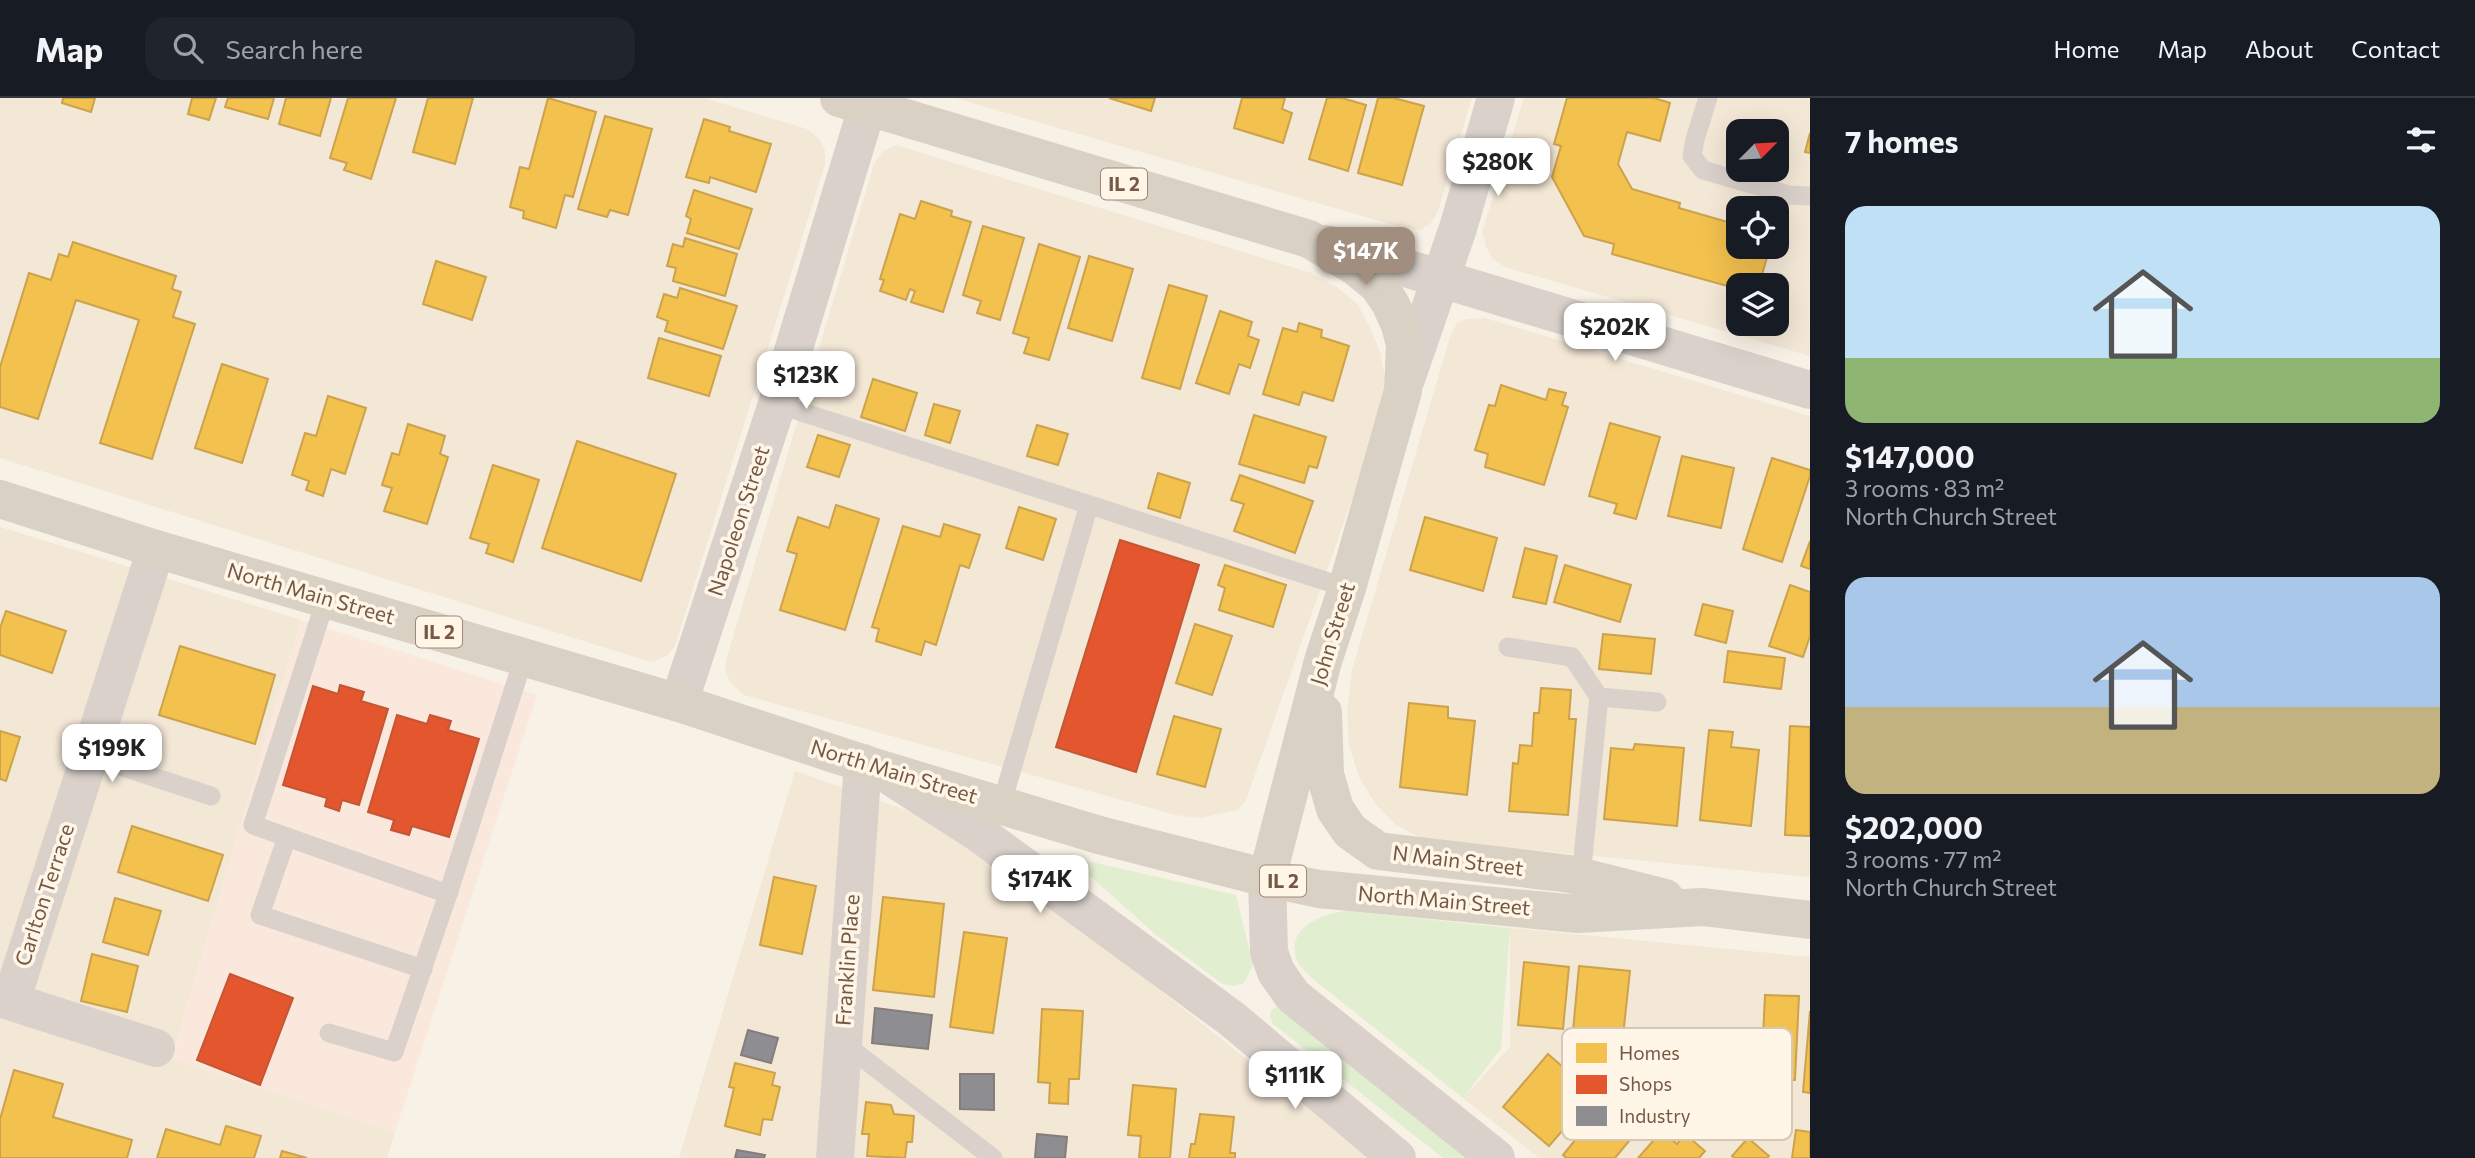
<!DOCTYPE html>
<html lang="en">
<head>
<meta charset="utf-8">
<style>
	:root { --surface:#171b24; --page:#20242c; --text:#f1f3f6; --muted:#9ea1a6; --line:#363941; --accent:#a28e7e }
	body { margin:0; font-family:Commissioner,sans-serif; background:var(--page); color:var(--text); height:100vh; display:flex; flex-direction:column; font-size:26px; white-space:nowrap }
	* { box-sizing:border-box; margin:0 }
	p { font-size:23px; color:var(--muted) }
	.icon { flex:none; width:38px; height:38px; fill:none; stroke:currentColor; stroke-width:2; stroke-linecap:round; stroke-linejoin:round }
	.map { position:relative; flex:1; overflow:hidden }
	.details { display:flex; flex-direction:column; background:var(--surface); width:665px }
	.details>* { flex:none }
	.needle { width:46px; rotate:66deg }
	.fabs { position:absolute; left:1726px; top:21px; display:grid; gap:14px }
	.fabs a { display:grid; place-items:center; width:63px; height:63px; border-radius:14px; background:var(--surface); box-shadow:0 7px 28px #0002; font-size:35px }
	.price { position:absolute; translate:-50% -60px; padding:0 16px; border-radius:14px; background:#fff; color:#222; font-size:23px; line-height:46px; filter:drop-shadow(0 2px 4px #0008) }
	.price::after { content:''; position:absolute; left:50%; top:42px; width:21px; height:16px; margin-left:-10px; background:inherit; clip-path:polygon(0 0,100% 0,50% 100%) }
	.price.on { background:var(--accent); color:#fff }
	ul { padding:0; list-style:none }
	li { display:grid; align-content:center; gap:14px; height:371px; padding:0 35px }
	li span { display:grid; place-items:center; height:217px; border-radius:21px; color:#555 }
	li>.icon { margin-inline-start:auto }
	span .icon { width:126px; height:126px; fill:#fffc; stroke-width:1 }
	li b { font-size:30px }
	h2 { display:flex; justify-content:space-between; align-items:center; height:84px; padding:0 35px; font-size:30px }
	header { display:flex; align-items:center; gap:42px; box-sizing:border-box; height:98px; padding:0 35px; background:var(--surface); border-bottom:2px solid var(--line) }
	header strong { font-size:33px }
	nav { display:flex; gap:38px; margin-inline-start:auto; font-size:24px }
	.search { width:490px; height:63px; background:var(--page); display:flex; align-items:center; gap:18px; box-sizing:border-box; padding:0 24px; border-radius:21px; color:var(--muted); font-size:26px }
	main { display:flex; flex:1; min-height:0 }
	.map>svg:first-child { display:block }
	.residential { fill:#f3e7d6; fill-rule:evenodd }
	.commercial { fill:#fbe8dc }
	.green { fill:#e1eed0 }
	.homes { fill:#f2c14e; stroke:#cca24c; stroke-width:2 }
	.shops { fill:#e4572e; stroke:#c35735; stroke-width:2 }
	.industry { fill:#8d8d92; stroke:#867d7b; stroke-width:2 }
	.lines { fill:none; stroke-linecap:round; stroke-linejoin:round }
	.lane { stroke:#dad1cb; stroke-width:19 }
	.street { stroke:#dad1cb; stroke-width:38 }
	.secondary { stroke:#dad1cb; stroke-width:38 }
	.primary { stroke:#dad1c5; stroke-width:38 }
	.labels { text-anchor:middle; stroke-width:7; stroke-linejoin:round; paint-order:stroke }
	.shield { fill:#fff6e7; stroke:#9e8776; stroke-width:2 }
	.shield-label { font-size:19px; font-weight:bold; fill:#755846 }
	.street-label { font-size:21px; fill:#755846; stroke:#fff6e7 }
	.key { fill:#fff6e7; stroke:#d6c7b7; stroke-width:2 }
	.key-label { font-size:19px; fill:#755846 }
</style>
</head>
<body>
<header>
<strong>Map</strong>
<div class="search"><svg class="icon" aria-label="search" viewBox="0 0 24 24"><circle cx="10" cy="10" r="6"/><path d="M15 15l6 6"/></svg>Search here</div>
<nav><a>Home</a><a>Map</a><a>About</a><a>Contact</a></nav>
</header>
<main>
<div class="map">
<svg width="1810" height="1060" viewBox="0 0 1810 1060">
	<rect width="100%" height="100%" fill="#f7f1e6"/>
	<g class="residential">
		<polygon points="0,0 704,0 807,31 819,41 825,52 825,66 675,548 667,558 651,564 0,360"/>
		<polygon points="955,0 1472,0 1438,113 1431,125 1420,132 1404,130"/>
		<path d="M1524,0h286v258l-305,-89 -12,-8 -7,-12 -4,-15zM1738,33h38v39h-38zM1738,110h38v39h-38zM1738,187h38v39h-38z"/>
		<polygon points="896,47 1311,175 1338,190 1358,207 1371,232 1380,254 1386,285 1383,313 1246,702 1237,712 1200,720 1176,717 744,597 730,584 725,570 727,559 874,66 882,54"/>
		<polygon points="1485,220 1810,318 1810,779 1423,741 1396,727 1375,705 1359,679 1349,647 1347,614 1352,572 1450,239 1457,225 1467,221"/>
		<polygon points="0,429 301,522 171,961 395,1034 387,1060 0,1060"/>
		<polygon points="795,673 917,716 1015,778 1372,1060 679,1060"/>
		<polygon points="1510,830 1810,859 1810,1060 1539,1060 1463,1000 1510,949"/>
	</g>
	<polygon class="commercial" points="301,522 537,597 395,1034 171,961"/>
	<g class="green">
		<polygon points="1083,762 1236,797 1253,867 1244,885 1234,888 1223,886 1155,836 1080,769"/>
		<path d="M1346,813l164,17 -9,120 -38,50 -150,-119c-5,-5 -12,-11 -15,-17 -15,-33 23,-48 48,-51z"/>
		<polygon points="1280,909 1474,1060 1443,1060 1272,925 1270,916 1273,910"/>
	</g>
	<g class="homes">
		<polygon points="63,0 95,0 91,14 62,5"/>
		<polygon points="192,0 216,0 209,22 188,16"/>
		<polygon points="228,0 274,0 268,21 225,9"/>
		<polygon points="286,0 331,0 320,38 279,26"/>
		<polygon points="348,0 396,0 371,81 344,72 347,65 330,60"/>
		<polygon points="428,0 473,0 455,66 413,54"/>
		<polygon points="548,0 596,14 573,99 565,97 556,130 523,120 524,113 510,109 520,69 529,71"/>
		<polygon points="1109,0 1155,0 1151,13"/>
		<polygon points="1242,0 1285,0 1282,11 1292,15 1283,45 1234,30"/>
		<polygon points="1327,0 1342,0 1366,7 1348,73 1309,61"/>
		<polygon points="1378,0 1394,0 1424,8 1402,87 1358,75"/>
		<polygon points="1567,0 1654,0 1670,5 1660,43 1627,34 1618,66 1632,91 1680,105 1679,110 1738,127 1738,149 1770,149 1759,187 1738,187 1738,191 1612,156 1614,146 1584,138 1552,79 1561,48 1554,46"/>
		<polygon points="605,18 652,31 628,117 610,112 607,119 578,111"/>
		<polygon points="704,21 730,29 729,33 771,46 756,94 710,79 709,85 686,79"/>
		<polygon points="1810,35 1810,55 1805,54"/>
		<polygon points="694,92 752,111 739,151 687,135 691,121 686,118"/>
		<polygon points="921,103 952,113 951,118 971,124 943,214 911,204 915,193 910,191 906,202 880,193 884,182 880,181 900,116 915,121"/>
		<polygon points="983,128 1024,140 1000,222 977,215 981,203 963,197"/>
		<polygon points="685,140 737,156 725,198 673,183 676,170 667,168 673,146 683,149"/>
		<polygon points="73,144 176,178 172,191 181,194 173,219 195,226 152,361 100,345 139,222 76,202 38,321 0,309 0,269 29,175 51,182 59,156 68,159"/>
		<polygon points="1039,146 1080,159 1049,262 1024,255 1029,240 1013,235"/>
		<polygon points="1089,158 1133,171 1112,243 1068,230"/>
		<polygon points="436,163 486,179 472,222 423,206"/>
		<polygon points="1169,187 1207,198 1180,291 1142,280"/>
		<polygon points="680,190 737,208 723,251 665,233 668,223 657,219 664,196 677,200"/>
		<polygon points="1220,213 1252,224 1248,238 1259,242 1250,270 1239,266 1229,296 1196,285"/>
		<polygon points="1299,225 1322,232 1321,239 1349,248 1333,303 1303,294 1299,307 1263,296 1283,230 1297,234"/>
		<polygon points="659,240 721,258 709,298 648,280"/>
		<polygon points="222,266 268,281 242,365 195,350"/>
		<polygon points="873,281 917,295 905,333 861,319"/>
		<polygon points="1501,287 1546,302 1549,291 1566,295 1562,307 1568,309 1544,387 1485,369 1488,356 1475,352 1489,307 1495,308"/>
		<polygon points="328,298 366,310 345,376 331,371 323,398 306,392 309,383 292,377 305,335 316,338"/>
		<polygon points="934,306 960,313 950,345 925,337"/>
		<polygon points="1254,317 1326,339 1317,370 1309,368 1304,385 1239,366"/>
		<polygon points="1610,325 1660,339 1636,421 1614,415 1617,406 1589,398"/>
		<polygon points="408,326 445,338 440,356 448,359 427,426 384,413 392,390 382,387 392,355 399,357"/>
		<polygon points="1037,327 1068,336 1058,367 1027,358"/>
		<polygon points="818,337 850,347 839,379 807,369"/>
		<polygon points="577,343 676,376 641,483 542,450"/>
		<polygon points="1682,358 1734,370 1721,430 1668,418"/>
		<polygon points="1772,360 1810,372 1810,378 1782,464 1743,451"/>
		<polygon points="493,367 539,382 513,464 486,455 489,446 470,440"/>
		<polygon points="1158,375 1190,385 1180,420 1148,410"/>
		<polygon points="1240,377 1313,403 1295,455 1234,433 1244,406 1231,402"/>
		<polygon points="836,407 879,421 845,532 780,512 797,456 787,453 798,419 829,430"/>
		<polygon points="1019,409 1056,421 1043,462 1006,450"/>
		<polygon points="1425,419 1497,440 1483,493 1410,472"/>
		<polygon points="944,426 980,437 969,470 960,467 936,547 925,543 921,557 876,543 879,531 872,529 903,428 940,439"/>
		<polygon points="1810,443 1810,471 1801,468"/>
		<polygon points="1525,450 1557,458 1546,506 1513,499"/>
		<polygon points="1225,467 1286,487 1273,529 1219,512 1225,490 1218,487"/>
		<polygon points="1565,467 1631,487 1620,524 1554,504"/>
		<polygon points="1790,487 1810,494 1810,538 1803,559 1769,548"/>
		<polygon points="1703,506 1733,513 1726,545 1695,537"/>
		<polygon points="6,513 66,533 52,575 0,557 0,530"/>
		<polygon points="1195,526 1232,538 1212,597 1176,585"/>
		<polygon points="1603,536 1655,541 1651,576 1599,571"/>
		<polygon points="180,548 275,577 255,646 159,617"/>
		<polygon points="1728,553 1785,560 1781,591 1724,584"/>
		<polygon points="1541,590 1571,592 1569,621 1576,621 1568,717 1509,713 1513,665 1518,666 1520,647 1532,648 1534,615 1539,615"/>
		<polygon points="1409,605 1448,609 1448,620 1475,623 1467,697 1400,689"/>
		<polygon points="1174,618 1221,631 1205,689 1157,676"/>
		<polygon points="1790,628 1810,629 1810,738 1785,737"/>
		<polygon points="1709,632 1733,634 1731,649 1759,652 1751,728 1700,722"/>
		<polygon points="0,633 20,639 6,683 0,681"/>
		<polygon points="1635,646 1684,650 1677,728 1604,721 1611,650 1633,652"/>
		<polygon points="132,728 223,757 208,803 118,774"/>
		<polygon points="774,779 816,788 802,856 760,847"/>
		<polygon points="883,799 944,806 934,899 873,892"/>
		<polygon points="115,800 161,813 148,857 103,844"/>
		<polygon points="964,834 1007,840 993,935 950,929"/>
		<polygon points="92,856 138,868 127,914 81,903"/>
		<polygon points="1524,864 1569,869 1563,931 1518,927"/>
		<polygon points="1579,868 1630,873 1623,938 1573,933"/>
		<polygon points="1765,897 1799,898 1795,982 1761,981"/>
		<polygon points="1042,911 1083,913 1079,981 1069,981 1068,1006 1049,1005 1050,985 1038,984"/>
		<polygon points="1810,913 1810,995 1803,994"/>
		<polygon points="1548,956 1594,996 1549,1048 1503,1009"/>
		<polygon points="735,965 775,975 772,987 780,989 772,1022 763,1021 760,1037 725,1028 734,990 729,989"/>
		<polygon points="14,972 63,986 53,1019 132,1042 127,1060 0,1060 0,1021"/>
		<polygon points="1133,987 1176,991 1170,1060 1139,1060 1141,1038 1128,1037"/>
		<polygon points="1611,998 1644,1025 1615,1060 1566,1060 1563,1057"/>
		<polygon points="866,1004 891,1007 894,1016 914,1018 912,1044 907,1044 905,1060 867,1058 869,1036 862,1036"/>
		<polygon points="1200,1016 1234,1019 1230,1055 1235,1055 1235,1060 1189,1060 1191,1046 1195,1046"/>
		<polygon points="226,1028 261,1038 254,1060 157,1060 166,1031 220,1047"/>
		<polygon points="1796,1032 1810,1034 1810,1060 1792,1060"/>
		<polygon points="1662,1033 1677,1046 1685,1036 1705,1053 1699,1060 1638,1060"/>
		<polygon points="1748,1040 1769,1058 1767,1060 1735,1060 1732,1058"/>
		<polygon points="282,1053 307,1060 280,1060"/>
	</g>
	<g class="shops">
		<polygon points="1120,442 1199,467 1136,674 1056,649"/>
		<polygon points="340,587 364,594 361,603 388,611 359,707 342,702 339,713 325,708 327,700 283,687 313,588 338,596"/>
		<polygon points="397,617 427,626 430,617 451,623 448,632 479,641 449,739 412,728 409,737 391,732 394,722 368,714"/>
		<polygon points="230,876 293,900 260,987 197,962"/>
	</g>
	<g class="industry">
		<polygon points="875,910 932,917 928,951 872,945"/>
		<polygon points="748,932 778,940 771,965 741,957"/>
		<polygon points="960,976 994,976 994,1012 960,1011"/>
		<polygon points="1037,1036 1067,1039 1065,1060 1035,1060"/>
		<polygon points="737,1052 765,1057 764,1060 735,1060"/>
	</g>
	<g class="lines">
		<g class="lane">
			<polyline points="1708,0 1695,41 1692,58 1703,72 1789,97 1810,98"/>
			<polyline points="777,306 1347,490"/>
			<polyline points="326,501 253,727 448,796 394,954 329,935"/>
			<polyline points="1508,549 1572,559 1599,599"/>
			<polyline points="90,658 211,698"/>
			<polyline points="1001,708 1089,407"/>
			<polyline points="287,739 260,817 423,871"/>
			<polyline points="1581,779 1599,599 1657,604"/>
			<polyline points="448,796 524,559"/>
			<polyline points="842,944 993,1060"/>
		</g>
		<g class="street">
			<polyline points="1406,281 1458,130 1496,0"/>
			<polyline points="679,605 777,306 870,0"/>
			<polyline points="0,900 156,950"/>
			<polyline points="11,903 156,451"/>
			<polyline points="835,1060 863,665"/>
		</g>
		<g class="secondary">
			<polyline points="1326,146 1810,292"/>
			<polyline points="893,680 977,734 1232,921 1397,1060"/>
			<polyline points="1267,780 1269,854 1276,874 1293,898 1496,1060"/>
		</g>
		<g class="primary">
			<polyline points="839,0 1309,141 1356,169 1378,187 1390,205 1400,227 1405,247 1403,293 1347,490 1323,563 1267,780"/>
			<polyline points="0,401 156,451 679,605 877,670 1099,737 1267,780 1319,791 1578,816 1703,809 1810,822"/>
			<polyline points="1323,614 1325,676 1335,711 1350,733 1378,753 1570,776 1665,800"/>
		</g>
	</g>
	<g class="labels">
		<g class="shield">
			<rect x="1101" y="70.5" width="46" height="31" rx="5"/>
			<rect x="416" y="518.5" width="46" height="31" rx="5"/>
			<rect x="1260" y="767.5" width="46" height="31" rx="5"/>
		</g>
		<g class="shield-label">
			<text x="1124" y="93">IL 2</text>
			<text x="439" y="541">IL 2</text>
			<text x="1283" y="790">IL 2</text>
		</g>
		<g class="street-label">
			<text transform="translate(739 423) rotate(-72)" y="7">Napoleon Street</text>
			<text transform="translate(311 496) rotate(16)" y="7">North Main Street</text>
			<text transform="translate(1333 536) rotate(-73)" y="7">John Street</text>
			<text transform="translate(894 674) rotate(17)" y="7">North Main Street</text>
			<text transform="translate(1458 763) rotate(7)" y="7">N Main Street</text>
			<text transform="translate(45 797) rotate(-72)" y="7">Carlton Terrace</text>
			<text transform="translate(1444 803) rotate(5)" y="7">North Main Street</text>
			<text transform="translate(848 862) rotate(-86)" y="7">Franklin Place</text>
		</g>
	</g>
	<rect x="1562" y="930" width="230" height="112" rx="10" class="key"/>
	<rect x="1576" y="945" width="31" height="20" fill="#f2c14e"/>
	<rect x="1576" y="977" width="31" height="19" fill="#e4572e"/>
	<rect x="1576" y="1008" width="31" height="20" fill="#8d8d92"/>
	<g class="key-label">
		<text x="1619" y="962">Homes</text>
		<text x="1619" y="993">Shops</text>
		<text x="1619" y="1025">Industry</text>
	</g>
</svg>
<div class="fabs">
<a><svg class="needle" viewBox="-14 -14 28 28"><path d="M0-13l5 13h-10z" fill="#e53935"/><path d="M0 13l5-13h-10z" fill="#9ea1a6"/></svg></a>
<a><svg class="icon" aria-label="locate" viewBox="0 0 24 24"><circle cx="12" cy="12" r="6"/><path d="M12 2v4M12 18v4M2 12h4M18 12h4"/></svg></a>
<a><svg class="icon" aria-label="layers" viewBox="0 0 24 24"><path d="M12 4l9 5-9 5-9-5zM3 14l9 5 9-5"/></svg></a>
</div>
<b class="price" style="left:1498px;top:100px">$280K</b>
<b class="price on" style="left:1366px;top:189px">$147K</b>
<b class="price" style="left:1615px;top:265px">$202K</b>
<b class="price" style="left:806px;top:313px">$123K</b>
<b class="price" style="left:112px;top:686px">$199K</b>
<b class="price" style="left:1040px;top:817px">$174K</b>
<b class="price" style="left:1295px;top:1013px">$111K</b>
</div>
<section class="details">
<h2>7 homes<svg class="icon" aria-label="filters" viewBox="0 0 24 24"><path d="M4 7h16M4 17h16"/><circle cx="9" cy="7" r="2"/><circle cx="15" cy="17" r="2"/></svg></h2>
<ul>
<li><span style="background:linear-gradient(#bfe0f5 70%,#8fb573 0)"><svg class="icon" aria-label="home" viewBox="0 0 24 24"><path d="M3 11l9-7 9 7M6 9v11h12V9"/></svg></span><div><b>$147,000</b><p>3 rooms · 83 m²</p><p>North Church Street</p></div></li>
<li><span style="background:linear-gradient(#a9c7e8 60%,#c2b280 0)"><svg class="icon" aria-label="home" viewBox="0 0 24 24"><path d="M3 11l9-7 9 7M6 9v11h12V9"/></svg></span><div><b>$202,000</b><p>3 rooms · 77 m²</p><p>North Church Street</p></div></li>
</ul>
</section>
</main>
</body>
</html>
